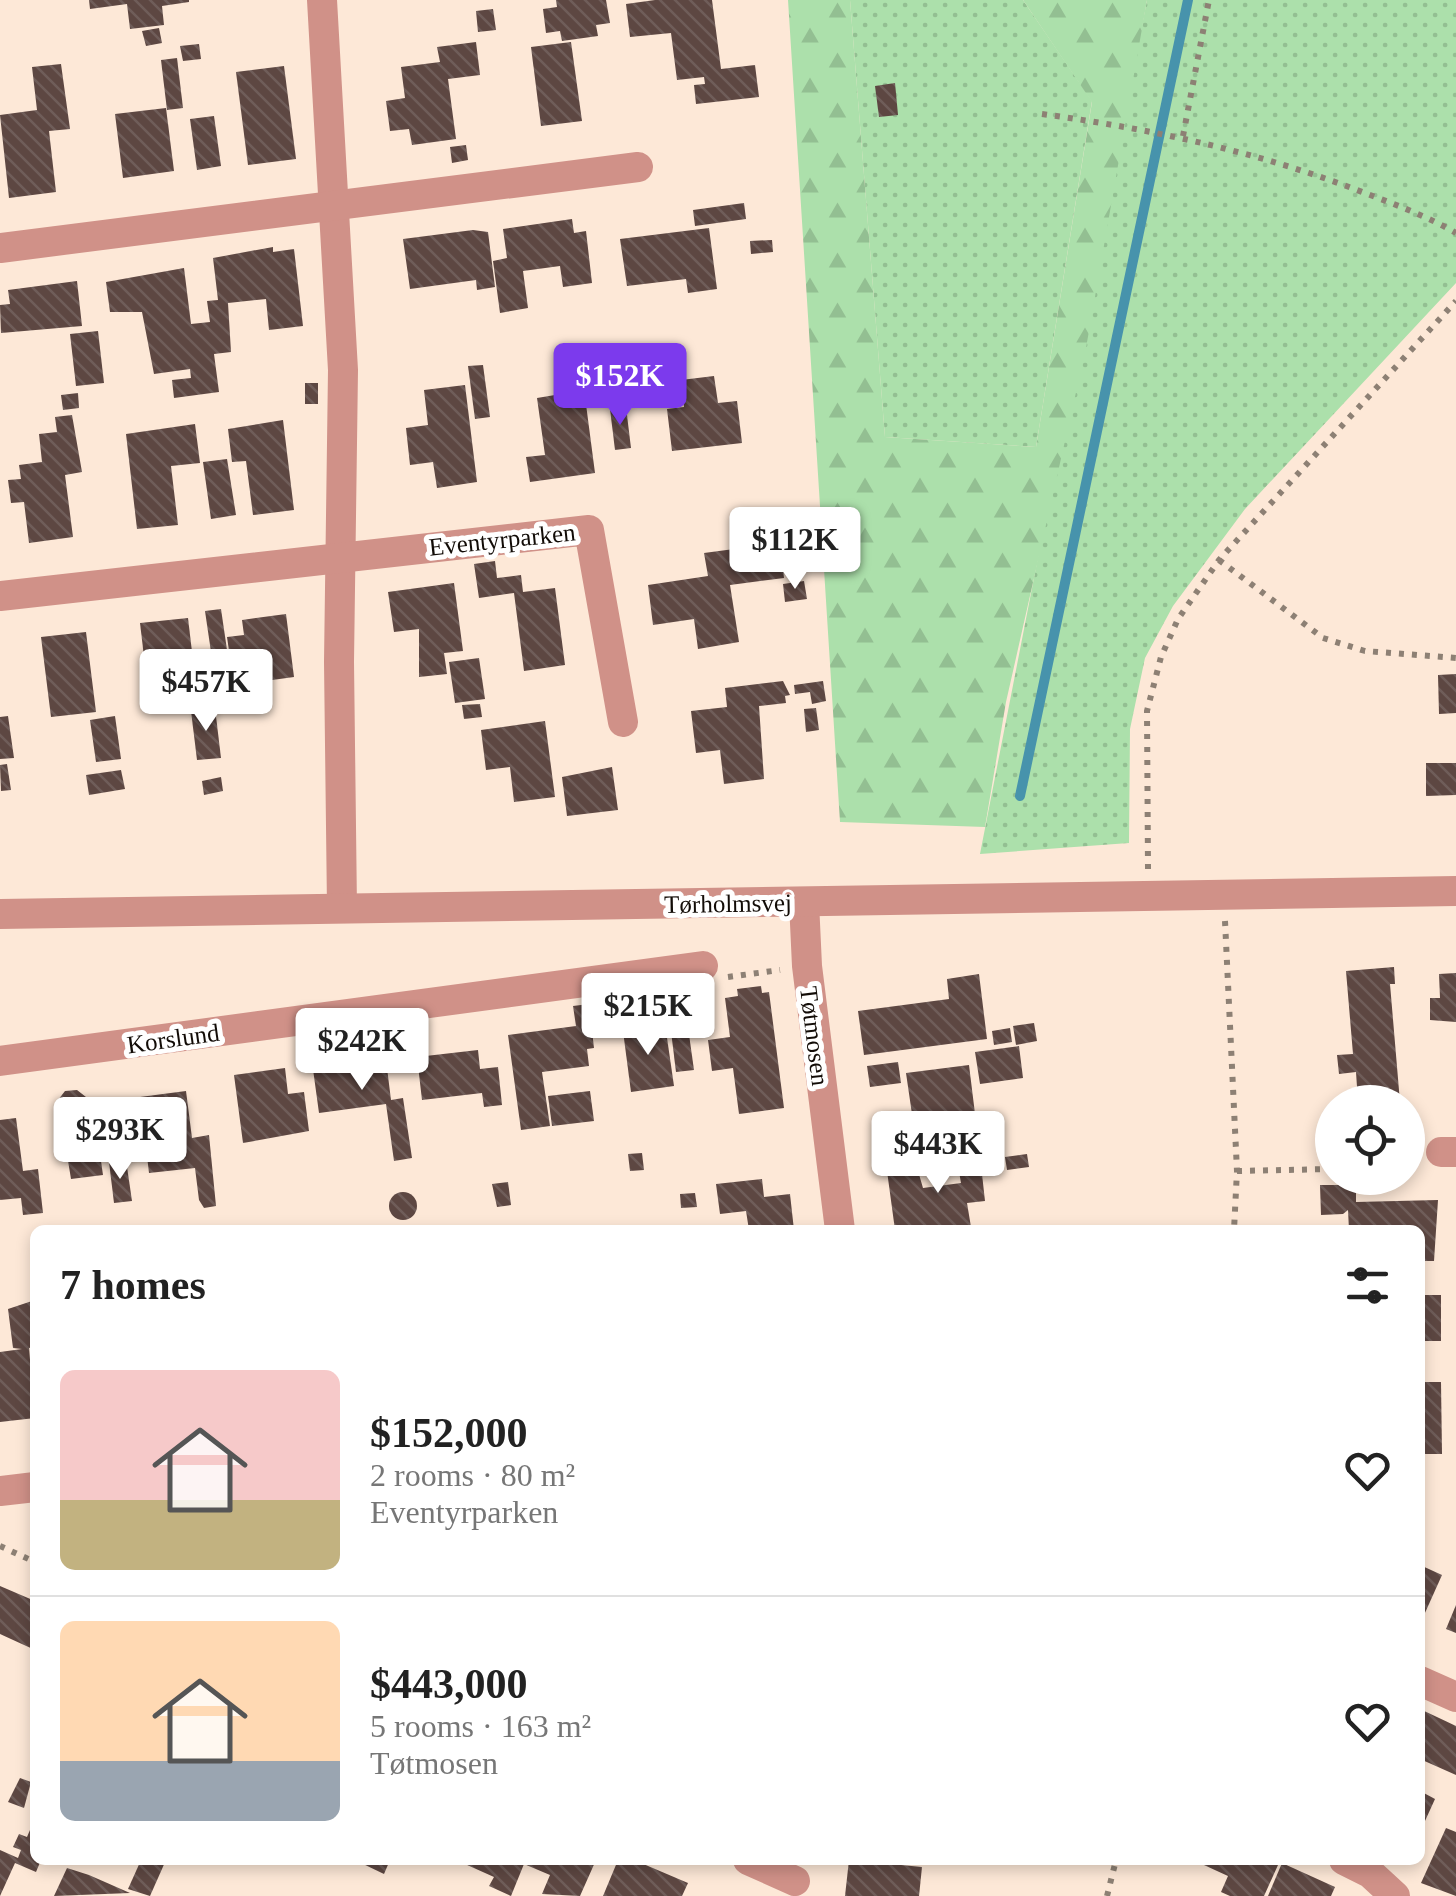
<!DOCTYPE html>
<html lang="en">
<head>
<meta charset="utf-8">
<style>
	:root { --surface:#fff; --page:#f2f2f2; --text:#222; --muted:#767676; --line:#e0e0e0; --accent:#7c3aed }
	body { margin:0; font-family:Georgia,serif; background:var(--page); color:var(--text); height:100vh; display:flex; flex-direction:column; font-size:38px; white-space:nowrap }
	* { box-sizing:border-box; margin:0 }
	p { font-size:32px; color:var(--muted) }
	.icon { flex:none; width:55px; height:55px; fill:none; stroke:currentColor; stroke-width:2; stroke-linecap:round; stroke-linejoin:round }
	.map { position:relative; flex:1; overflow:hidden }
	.details { position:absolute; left:30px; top:1225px; width:1395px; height:640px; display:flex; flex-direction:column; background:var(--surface); border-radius:15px; box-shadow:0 5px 15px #0003 }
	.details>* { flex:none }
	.controls { position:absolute; left:1315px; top:1085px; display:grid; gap:20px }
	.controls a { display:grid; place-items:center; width:110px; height:110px; border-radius:50%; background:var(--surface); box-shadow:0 5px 15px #0003; font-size:50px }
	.price { position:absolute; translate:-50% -85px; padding:0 22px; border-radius:10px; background:#fff; color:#222; font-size:32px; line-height:65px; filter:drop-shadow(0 2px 5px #0008) }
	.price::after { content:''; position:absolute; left:50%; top:60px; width:30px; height:22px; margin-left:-15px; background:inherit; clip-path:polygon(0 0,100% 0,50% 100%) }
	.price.active { background:var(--accent); color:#fff }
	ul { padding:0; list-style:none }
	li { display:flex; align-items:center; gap:30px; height:250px; padding:0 30px }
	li+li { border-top:2px solid var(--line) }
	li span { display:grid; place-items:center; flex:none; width:280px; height:200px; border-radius:15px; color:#555 }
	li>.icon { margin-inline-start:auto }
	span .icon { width:120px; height:120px; fill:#fffc; stroke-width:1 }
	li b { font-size:42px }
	h2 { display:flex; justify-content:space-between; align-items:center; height:120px; padding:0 30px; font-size:42px }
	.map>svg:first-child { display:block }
	.grass { fill:url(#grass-dots) }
	.forest { fill:url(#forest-firs) }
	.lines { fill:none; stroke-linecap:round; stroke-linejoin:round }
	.stream { stroke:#4793ac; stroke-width:10 }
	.building { fill:url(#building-back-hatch) }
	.path { stroke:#8d8074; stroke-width:6; stroke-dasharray:5 8; stroke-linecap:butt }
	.minor { stroke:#d09188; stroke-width:30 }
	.labels { text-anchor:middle; stroke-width:10; stroke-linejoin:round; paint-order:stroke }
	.street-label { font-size:25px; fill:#120c07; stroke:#fff }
</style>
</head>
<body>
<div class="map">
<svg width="1456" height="1896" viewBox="0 0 1456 1896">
	<defs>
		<pattern id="grass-dots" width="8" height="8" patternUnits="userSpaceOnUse" patternTransform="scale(2.5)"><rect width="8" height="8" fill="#ace0ab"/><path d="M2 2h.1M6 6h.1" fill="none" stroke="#93bf92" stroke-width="1.8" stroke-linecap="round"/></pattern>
		<pattern id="forest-firs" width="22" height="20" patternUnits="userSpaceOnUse" patternTransform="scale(2.5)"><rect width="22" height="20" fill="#ace0ab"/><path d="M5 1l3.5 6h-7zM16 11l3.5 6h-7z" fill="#93bf92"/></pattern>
		<pattern id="building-back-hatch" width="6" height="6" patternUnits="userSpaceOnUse" patternTransform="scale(2.5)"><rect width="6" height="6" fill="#5d4742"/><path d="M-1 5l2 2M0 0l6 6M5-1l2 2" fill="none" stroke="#6f5d59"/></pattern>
	</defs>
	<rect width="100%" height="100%" fill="#fde8d7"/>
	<g class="grass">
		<polygon points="850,0 1023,0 1092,101 1036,447 885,437"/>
		<polygon points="1147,0 1456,0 1456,283 1245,509 1173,606 1145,658 1130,729 1129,843 980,854"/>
	</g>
	<polygon class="forest" points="788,0 850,0 885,437 1036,447 1092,102 1023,0 1147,0 1086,348 1006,702 985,827 840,822"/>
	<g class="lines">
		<polyline class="stream" points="1020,796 1188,0"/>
	</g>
	<g class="building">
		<polygon points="89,0 189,0 189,2 162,6 164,25 130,29 127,4 90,9"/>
		<polygon points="556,0 606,0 610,23 596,25 598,36 562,41 560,31 546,33 543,9 557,7"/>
		<polygon points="655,0 712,0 721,69 755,65 759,97 696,104 694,85 705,84 704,77 677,80 671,33 630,37 626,4"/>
		<polygon points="493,9 496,30 478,32 476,11"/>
		<polygon points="159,28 162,43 146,46 142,31"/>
		<polygon points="476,42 480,75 448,79 456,139 412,145 409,129 390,131 386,101 405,98 401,67 440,62 437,47"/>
		<polygon points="571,42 582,121 541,126 531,47"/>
		<polygon points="199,44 201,59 183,61 180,46"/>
		<polygon points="177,58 183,108 167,110 161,60"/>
		<polygon points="61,64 70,129 49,131 56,192 9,198 0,115 37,110 32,67"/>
		<polygon points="284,66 296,159 248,165 236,72"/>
		<polygon points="895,83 898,115 879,117 875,86"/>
		<polygon points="166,108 174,171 123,178 115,114"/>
		<polygon points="214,116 221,166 197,170 190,119"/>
		<polygon points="466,145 468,160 452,163 450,147"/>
		<polygon points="744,203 746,219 695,226 693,210"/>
		<polygon points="572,219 574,233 586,231 592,283 563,287 560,266 523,271 528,308 500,313 493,261 507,258 503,229"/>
		<polygon points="709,228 717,289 688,293 686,279 627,286 620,239"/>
		<polygon points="473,230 488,232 495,287 477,290 476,280 410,289 403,239"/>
		<polygon points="772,240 773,252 751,254 750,241"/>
		<polygon points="273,247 273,252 294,249 303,326 269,330 266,299 228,303 231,352 214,354 219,392 174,398 172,380 191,378 190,369 154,374 142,312 110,312 106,282 184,268 191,324 210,322 207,301 218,300 213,258"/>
		<polygon points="77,281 82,326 1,333 0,305 10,304 8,290"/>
		<polygon points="98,331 104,383 76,386 70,334"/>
		<polygon points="599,351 604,386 584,389 595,473 530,482 526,457 545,455 537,398 579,391 574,355"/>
		<polygon points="483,365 490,417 475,419 468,366"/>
		<polygon points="714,376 718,403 737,401 742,443 672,451 667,409 684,407 681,380"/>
		<rect x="305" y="383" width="13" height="21"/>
		<polygon points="465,385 477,482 437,488 433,462 410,465 406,428 428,425 424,390"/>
		<polygon points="78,393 79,408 63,410 61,395"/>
		<polygon points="626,407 631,448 615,450 610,409"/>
		<polygon points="72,415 82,472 65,475 73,537 29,543 24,502 11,503 8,480 21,479 19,465 42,462 39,434 57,432 55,417"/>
		<polygon points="283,420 294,510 253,515 246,461 232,462 228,429"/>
		<polygon points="195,424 200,463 171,466 178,525 137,529 126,434"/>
		<polygon points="227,459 236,515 211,519 203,462"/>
		<polygon points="780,543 784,578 730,585 739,642 698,649 694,619 653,625 648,585 708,576 704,553"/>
		<polygon points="495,561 497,578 521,575 523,592 555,588 565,665 524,671 514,593 479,598 474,564"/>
		<polygon points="804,581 807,599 785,602 783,584"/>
		<polygon points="454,583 463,651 444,653 447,674 419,677 419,629 394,632 388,592"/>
		<polygon points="221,609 227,650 211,652 205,611"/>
		<polygon points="286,614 294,677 250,683 249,676 233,678 227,637 244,635 242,620"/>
		<polygon points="188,618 197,694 149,699 140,623"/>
		<polygon points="86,632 96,712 51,717 41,637"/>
		<polygon points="479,658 485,699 455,703 449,662"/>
		<polygon points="1456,674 1456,713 1439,714 1438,675"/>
		<polygon points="783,681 790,695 785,696 786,703 759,706 764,779 724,784 720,750 696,753 691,711 727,707 725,688"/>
		<polygon points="823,681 826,701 812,704 810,692 795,694 794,685"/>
		<polygon points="480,704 482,717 464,719 462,705"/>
		<polygon points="215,708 221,758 197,760 191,711"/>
		<polygon points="816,708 819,730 806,732 804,709"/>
		<polygon points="8,716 14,758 0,759 0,717"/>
		<polygon points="115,716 121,759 96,762 90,720"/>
		<polygon points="545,721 555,797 514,802 510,767 486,770 481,730"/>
		<polygon points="1426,763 1456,763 1456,795 1426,796"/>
		<polygon points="7,764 11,790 1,791 0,765"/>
		<polygon points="612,767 618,810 567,816 562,777"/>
		<polygon points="121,770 125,789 89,795 86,775"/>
		<polygon points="221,777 223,791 204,795 202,781"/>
		<polygon points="1394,967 1395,984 1390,984 1400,1102 1358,1102 1356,1072 1339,1074 1337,1055 1353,1054 1346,971"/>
		<polygon points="1456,973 1456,1022 1430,1020 1430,998 1440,998 1439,974"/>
		<polygon points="979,974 987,1039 864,1055 858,1011 949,999 947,979"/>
		<polygon points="761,986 762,993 769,992 784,1108 739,1114 733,1068 712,1071 708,1040 730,1037 725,998 738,996 737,989"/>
		<polygon points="589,1004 594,1048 587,1049 589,1066 542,1072 550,1126 521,1130 508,1035 576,1026 573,1006"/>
		<polygon points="686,1013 694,1070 676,1072 669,1015"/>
		<polygon points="1034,1023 1037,1041 1016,1045 1013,1026"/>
		<polygon points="665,1024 674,1086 631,1092 623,1031"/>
		<polygon points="1010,1028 1012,1042 994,1045 992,1031"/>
		<polygon points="1019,1046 1023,1078 980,1084 975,1052"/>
		<polygon points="478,1050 480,1069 498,1067 502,1105 484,1107 482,1093 422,1100 417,1057"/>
		<polygon points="385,1052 391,1100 403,1098 412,1158 394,1161 386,1104 319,1113 312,1062"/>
		<polygon points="898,1062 901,1083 870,1087 867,1066"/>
		<polygon points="969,1065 977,1130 945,1134 943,1116 913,1121 906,1073"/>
		<polygon points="285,1068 288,1094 304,1092 309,1131 243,1143 234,1075"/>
		<polygon points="77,1090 86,1097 87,1107 105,1105 112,1160 101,1161 103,1175 71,1179 58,1100 65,1091"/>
		<polygon points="186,1091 192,1138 209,1135 216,1206 204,1208 199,1200 195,1168 149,1173 140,1097"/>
		<polygon points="590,1091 594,1121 552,1126 548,1096"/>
		<polygon points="16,1118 23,1171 38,1169 43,1213 23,1215 21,1198 0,1200 0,1120"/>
		<circle cx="902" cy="1140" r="10"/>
		<polygon points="642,1153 644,1170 630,1171 628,1154"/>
		<polygon points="1027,1154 1029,1167 1007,1170 1005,1157"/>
		<polygon points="1000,1156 1002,1172 982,1174 985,1201 967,1203 971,1227 895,1230 887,1171 891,1167 916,1164 923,1188 961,1183 957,1160"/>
		<polygon points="126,1160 132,1201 114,1203 109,1162"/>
		<polygon points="762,1179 764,1197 790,1194 794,1230 749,1230 746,1211 720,1214 716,1184"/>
		<polygon points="508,1182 511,1205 497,1207 492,1184"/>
		<polygon points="1320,1185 1356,1185 1356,1202 1438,1200 1434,1261 1420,1261 1420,1230 1349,1230 1348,1210 1343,1214 1321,1215"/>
		<circle cx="403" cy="1206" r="14"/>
		<polygon points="695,1193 697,1207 681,1208 680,1194"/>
		<rect x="1420" y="1295" width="21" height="46"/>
		<polygon points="35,1300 35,1347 29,1348 35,1418 0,1422 0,1352 22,1349 13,1348 8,1309"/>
		<polygon points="1420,1382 1441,1382 1442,1454 1420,1454"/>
		<polygon points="1420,1565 1442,1575 1420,1624"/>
		<polygon points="0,1586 35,1601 35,1650 0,1634"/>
		<polygon points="1456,1605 1456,1633 1446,1629"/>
		<polygon points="1420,1709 1456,1726 1456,1775 1420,1759"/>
		<polygon points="20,1778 31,1782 24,1808 8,1802"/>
		<polygon points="1422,1792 1435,1799 1420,1832 1420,1796"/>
		<polygon points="35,1818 35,1860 41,1860 36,1872 15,1863 0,1896 0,1850 18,1858 21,1850 13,1847 19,1834 27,1837"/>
		<polygon points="1446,1828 1456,1832 1456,1896 1421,1883"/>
		<polygon points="141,1860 166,1860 150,1896 128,1889"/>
		<polygon points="363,1860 390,1860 384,1874 361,1863"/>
		<polygon points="456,1860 500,1862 596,1860 580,1896 542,1894 550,1875 524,1864 511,1896 489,1886 494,1877"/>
		<polygon points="618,1860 634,1860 688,1883 682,1896 603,1896"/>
		<polygon points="849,1860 922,1867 919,1896 845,1896"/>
		<polygon points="1193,1860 1267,1860 1278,1865 1264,1896 1230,1896 1221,1892 1228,1876"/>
		<polygon points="1282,1863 1335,1887 1331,1896 1268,1896"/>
		<polygon points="67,1868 89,1875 130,1893 54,1896"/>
	</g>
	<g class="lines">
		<g class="path">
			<path d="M1042,114c109,15 212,37 315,76 34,13 68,25 99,43"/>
			<polyline points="1183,136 1209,0"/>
			<polyline points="1219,560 1323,638 1365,651 1456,658"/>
			<polyline points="1148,869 1147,711 1161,657 1178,619 1219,560 1456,301"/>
			<polyline points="1225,921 1237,1171 1234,1230"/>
			<polyline points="728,977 780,970"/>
			<polyline points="1237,1171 1332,1169"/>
			<polyline points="0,1546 35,1562"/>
			<polyline points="1107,1896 1116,1860"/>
		</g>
		<g class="minor">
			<polyline points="322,0 343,370 339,662 342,908"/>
			<polyline points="0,248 638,167"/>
			<polyline points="0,596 589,530 623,722"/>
			<polyline points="804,902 807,966 840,1230"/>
			<polyline points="0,914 1456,891"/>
			<polyline points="0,1061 703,966"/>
			<polyline points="1441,1152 1456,1152"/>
			<polyline points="0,1491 35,1487"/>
			<polyline points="1420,1681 1456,1697"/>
			<polyline points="748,1860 795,1881"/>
			<polyline points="1344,1860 1370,1873 1395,1896"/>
		</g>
	</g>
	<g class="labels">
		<g class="street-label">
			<text transform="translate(502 539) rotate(-6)" y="9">Eventyrparken</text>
			<text transform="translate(728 903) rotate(-1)" y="9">Tørholmsvej</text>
			<text transform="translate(815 1036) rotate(83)" y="9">Tøtmosen</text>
			<text transform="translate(173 1038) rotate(-8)" y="9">Korslund</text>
		</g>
	</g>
</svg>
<div class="controls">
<a><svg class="icon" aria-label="locate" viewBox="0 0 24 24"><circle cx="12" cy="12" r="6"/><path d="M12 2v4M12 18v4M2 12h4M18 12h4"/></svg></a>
</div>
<b class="price active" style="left:620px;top:428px">$152K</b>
<b class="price" style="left:795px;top:592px">$112K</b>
<b class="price" style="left:206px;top:734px">$457K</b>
<b class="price" style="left:648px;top:1058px">$215K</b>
<b class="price" style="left:362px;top:1093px">$242K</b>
<b class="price" style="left:120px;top:1182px">$293K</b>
<b class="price" style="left:938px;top:1196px">$443K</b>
<section class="details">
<h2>7 homes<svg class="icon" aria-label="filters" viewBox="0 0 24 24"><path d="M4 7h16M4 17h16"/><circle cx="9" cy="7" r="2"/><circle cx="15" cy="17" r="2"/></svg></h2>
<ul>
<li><span style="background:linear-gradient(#f6c9c9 65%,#c2b280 0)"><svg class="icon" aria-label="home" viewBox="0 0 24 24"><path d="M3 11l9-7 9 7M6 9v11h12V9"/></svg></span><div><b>$152,000</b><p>2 rooms · 80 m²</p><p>Eventyrparken</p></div><svg class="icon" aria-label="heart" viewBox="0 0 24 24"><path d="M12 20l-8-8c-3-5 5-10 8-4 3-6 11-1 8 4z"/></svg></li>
<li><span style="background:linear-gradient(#ffd9b3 70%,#9aa5b1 0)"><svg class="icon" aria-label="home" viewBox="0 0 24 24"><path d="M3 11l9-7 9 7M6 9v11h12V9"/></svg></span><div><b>$443,000</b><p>5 rooms · 163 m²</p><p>Tøtmosen</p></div><svg class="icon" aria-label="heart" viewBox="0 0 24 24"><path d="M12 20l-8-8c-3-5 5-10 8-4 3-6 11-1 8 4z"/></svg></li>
</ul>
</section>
</div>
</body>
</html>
